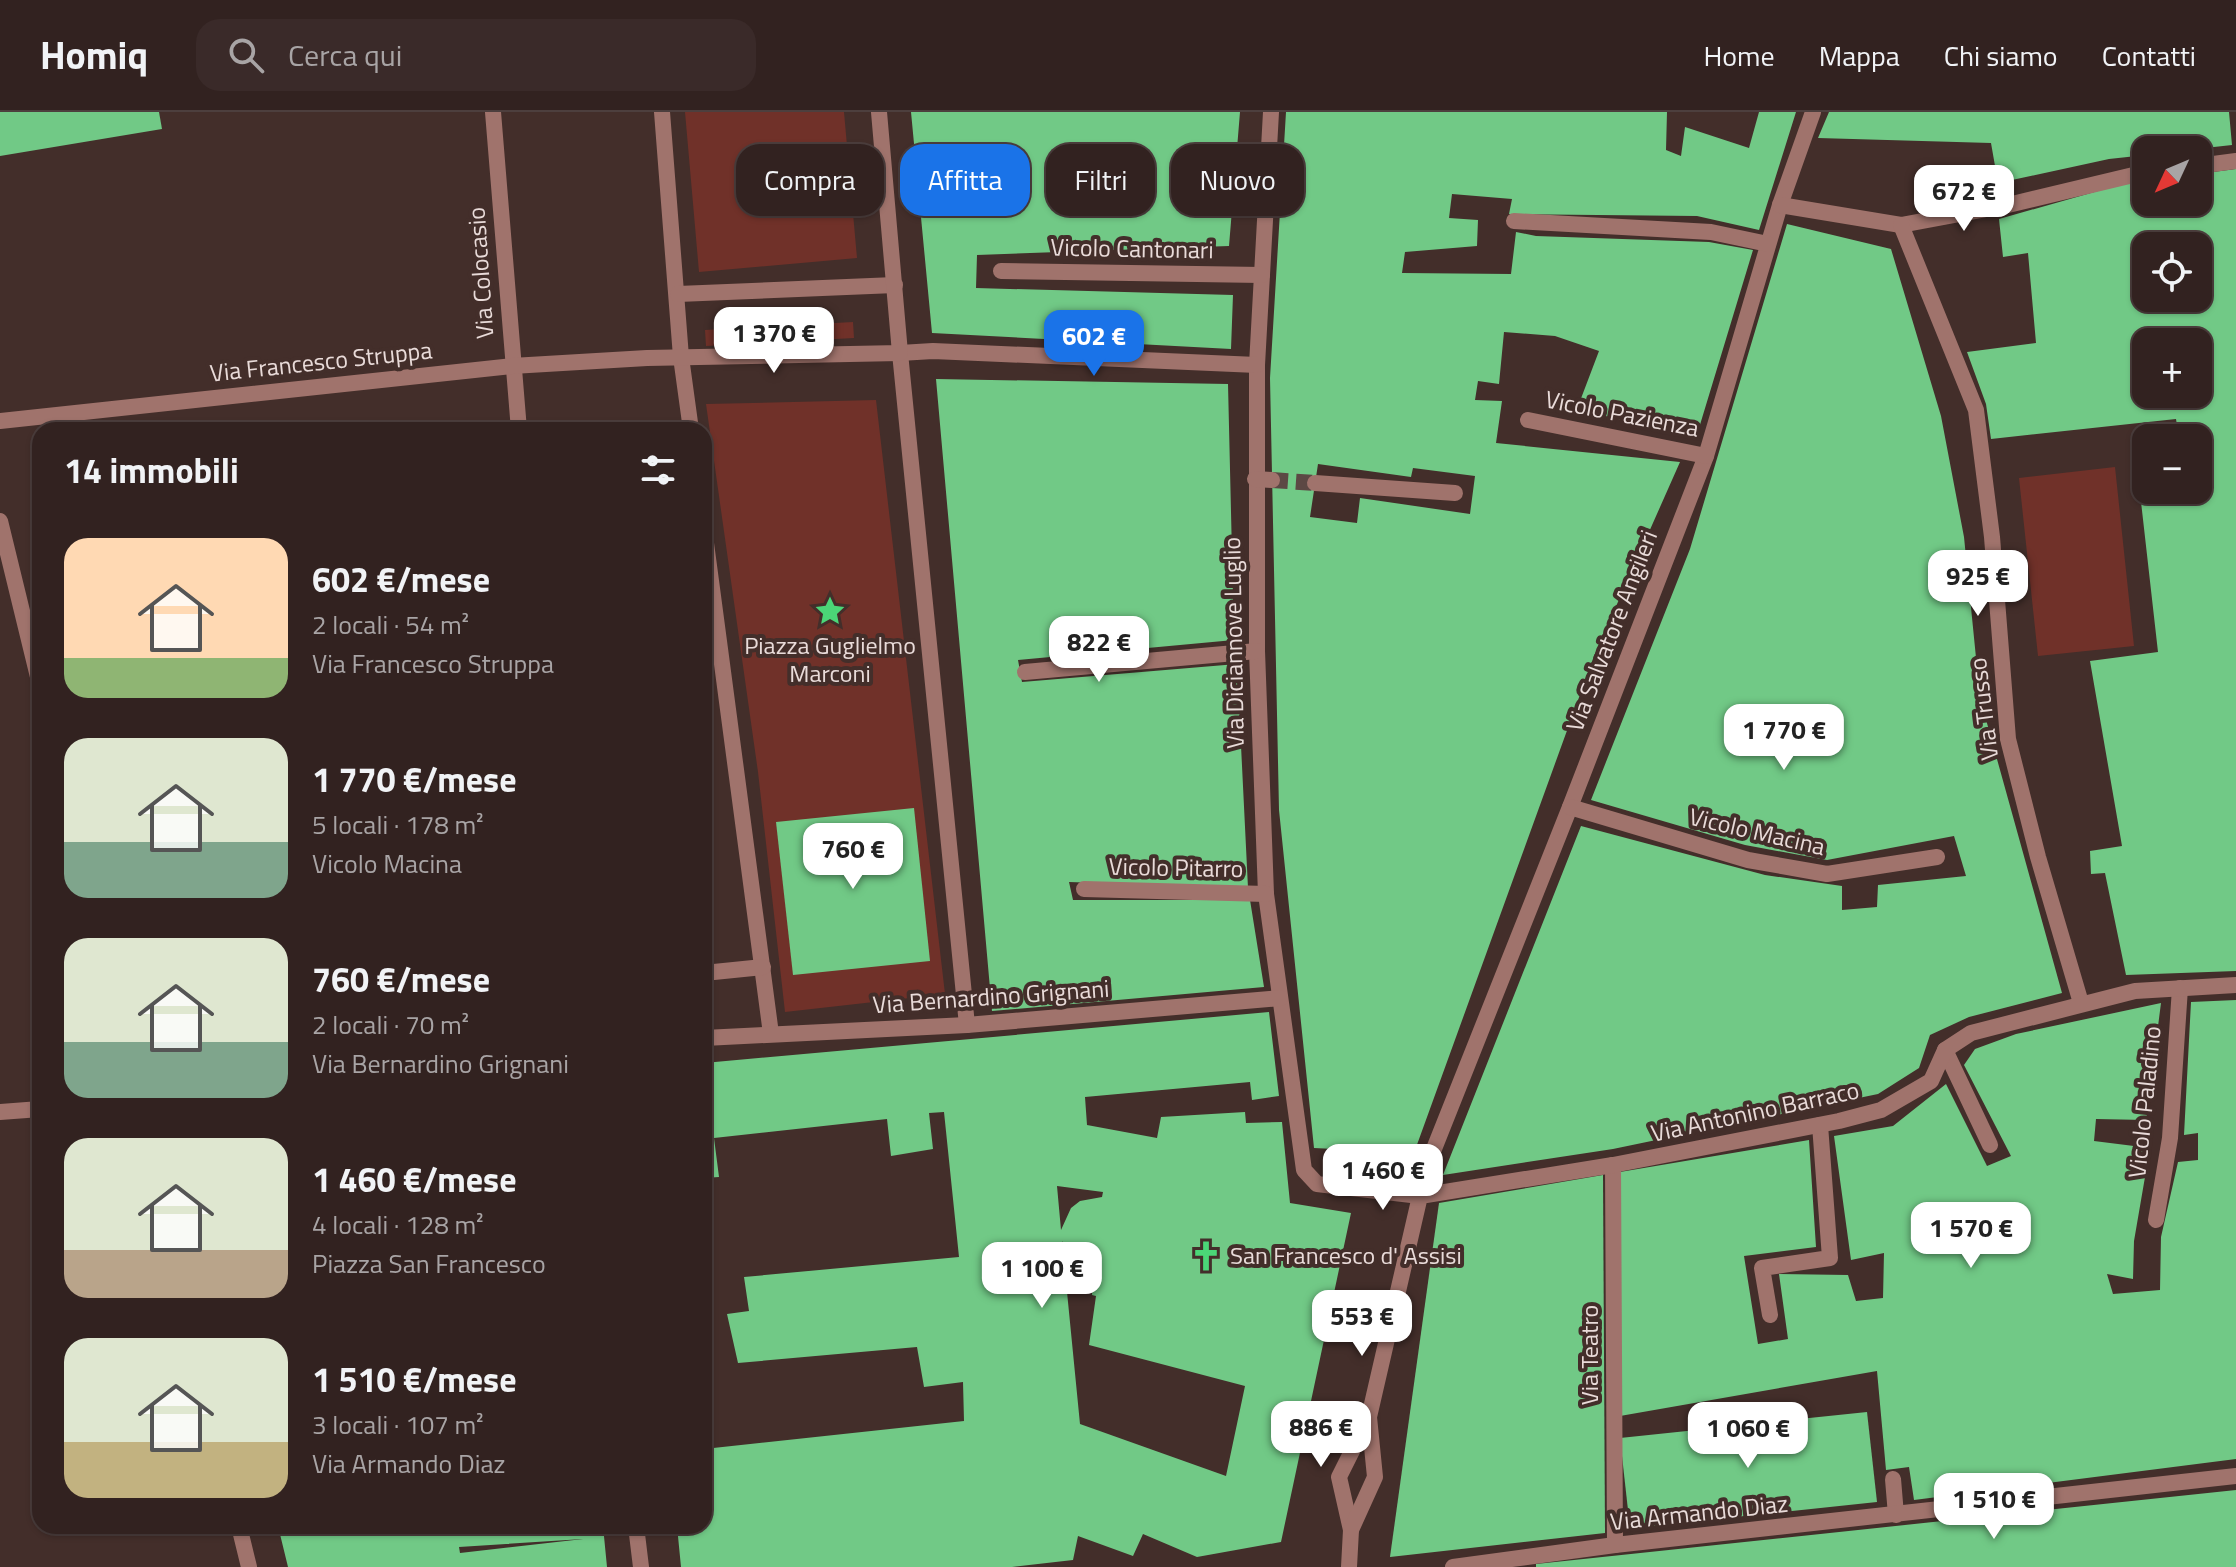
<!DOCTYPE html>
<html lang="it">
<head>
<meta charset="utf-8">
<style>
	:root { --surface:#322220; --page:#3a2a29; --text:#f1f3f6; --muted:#a8a4a5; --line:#4d3f3e; --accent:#1a73e8 }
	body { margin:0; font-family:"Titillium Web",sans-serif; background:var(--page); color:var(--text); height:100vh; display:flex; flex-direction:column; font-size:30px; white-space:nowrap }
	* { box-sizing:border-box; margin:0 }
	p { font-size:26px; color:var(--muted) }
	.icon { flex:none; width:44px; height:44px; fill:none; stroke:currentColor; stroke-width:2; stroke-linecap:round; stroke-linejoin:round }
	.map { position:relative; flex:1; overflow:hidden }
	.details { position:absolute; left:32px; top:310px; width:680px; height:1112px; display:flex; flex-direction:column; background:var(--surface); border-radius:24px; box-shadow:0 2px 6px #0004,0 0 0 2px var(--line) }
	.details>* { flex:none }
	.top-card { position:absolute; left:736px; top:32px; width:760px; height:72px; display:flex; gap:16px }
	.needle { width:52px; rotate:226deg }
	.fabs { position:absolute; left:2132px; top:24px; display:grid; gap:16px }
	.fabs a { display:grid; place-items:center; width:80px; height:80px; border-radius:16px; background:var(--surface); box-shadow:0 2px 6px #0004,0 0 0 2px var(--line); font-size:40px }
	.price { position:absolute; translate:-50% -68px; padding:0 18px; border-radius:16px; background:#fff; color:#222; font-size:26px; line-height:52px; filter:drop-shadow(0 2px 4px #0008) }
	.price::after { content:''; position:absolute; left:50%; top:48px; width:24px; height:18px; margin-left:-12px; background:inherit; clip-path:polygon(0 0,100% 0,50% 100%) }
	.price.current { background:var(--accent); color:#fff }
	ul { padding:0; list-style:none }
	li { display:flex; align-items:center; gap:24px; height:200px; padding:0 32px }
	li span { display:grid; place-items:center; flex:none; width:224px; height:160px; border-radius:24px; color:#555 }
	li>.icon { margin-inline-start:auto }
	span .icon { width:96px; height:96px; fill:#fffc; stroke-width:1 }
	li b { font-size:34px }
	h2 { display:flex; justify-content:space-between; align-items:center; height:96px; padding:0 32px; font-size:34px }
	.pill { padding:0 28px; border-radius:24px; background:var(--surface); box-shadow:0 2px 6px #0004,0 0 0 2px var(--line); font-size:28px; line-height:72px }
	.pill.current { background:var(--accent); color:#fff }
	header { display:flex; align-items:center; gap:48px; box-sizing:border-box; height:112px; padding:0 40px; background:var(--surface); border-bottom:2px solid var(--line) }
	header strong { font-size:38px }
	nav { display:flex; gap:44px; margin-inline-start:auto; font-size:28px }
	.search { width:560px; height:72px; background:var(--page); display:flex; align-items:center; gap:20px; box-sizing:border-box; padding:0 28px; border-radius:24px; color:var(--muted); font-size:30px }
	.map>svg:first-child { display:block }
	.green { fill:#703129 }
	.building { fill:#71c986; fill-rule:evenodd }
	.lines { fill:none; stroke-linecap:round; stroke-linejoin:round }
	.minor-tunnel { stroke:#5c4844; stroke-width:16; stroke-dasharray:16 8; stroke-linecap:butt }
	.minor { stroke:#a0736c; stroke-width:16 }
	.tertiary { stroke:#a0736c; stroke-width:16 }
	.labels { text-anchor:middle; stroke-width:8; stroke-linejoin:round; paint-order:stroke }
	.street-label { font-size:24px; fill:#e9dbd9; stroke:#432e2a }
	.poi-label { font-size:24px; fill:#e9dbd9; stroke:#432e2a }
</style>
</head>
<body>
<header>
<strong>Homiq</strong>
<div class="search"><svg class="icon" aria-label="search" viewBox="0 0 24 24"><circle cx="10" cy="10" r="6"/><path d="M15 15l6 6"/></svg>Cerca qui</div>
<nav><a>Home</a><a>Mappa</a><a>Chi siamo</a><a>Contatti</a></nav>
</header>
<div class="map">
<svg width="2236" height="1455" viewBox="0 0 2236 1455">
	<rect width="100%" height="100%" fill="#432e2a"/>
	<g class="green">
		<polygon points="685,0 844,0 857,146 699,160"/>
		<polygon points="853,210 854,226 706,234 705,218"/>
		<polygon points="876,288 945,882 785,900 758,660 706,292"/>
		<polygon points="2115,355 2134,534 2038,544 2019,366"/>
	</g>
	<g class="building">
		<polygon points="0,0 159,0 162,17 0,44"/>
		<polygon points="911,0 1240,0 1229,134 977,143 976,176 1233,183 1231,237 932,221"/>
		<path d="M1286,0h381l-1,38 15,6 4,-29 64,21 10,-36h37l-37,118 -62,-14 -188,-2 3,-15 -60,-5 -3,24 29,2 -1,26 -72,6 -3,21 109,1 5,-42 20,4 173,6 44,8 -57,188 -119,-29 22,-58 -44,-15 -51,-4 -5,52 -21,-3 -3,19 27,1 -6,42 184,19 -86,194 -180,497 -100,-5 -35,-338 -9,-432zM1318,352l93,13 2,-9 62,8 -5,38 -110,-16 -3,25 -47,-6z"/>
		<polygon points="1829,0 2229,0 2232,33 2187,38 2146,38 2146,43 2109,47 1998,71 1991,31 1818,26"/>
		<path d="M2236,57v802l-110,4 -21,-102 -14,1 -1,-23 32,-5 -32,-185 68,-9 -19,-168h7v6h52v-52h-19l-3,-19 -185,20 -5,-35 -19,-52 69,-9 -8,-90 -25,4 -4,-38 127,-36 20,-2v21h52v-28zM2146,134h52v52h-52zM2146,230h52v52h-52z"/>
		<polygon points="1787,112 1891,137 1941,304 1964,425 1980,586 2062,881 1969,905 1930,923 1919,956 1878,982 1613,1037 1443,1063 1581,714 1765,763 1842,774 1842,798 1877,795 1878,773 1966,764 1954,724 1827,748 1745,733 1591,688 1690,437"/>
		<polygon points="936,267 1228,272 1234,528 1018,548 1022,570 1237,552 1248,776 1069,770 1073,788 1250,788 1264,875 992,899"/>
		<polygon points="914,696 930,849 793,863 776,710"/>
		<polygon points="2236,888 2236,1347 1914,1388 1909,1355 1886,1358 1877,1259 1620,1304 1620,1060 1809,1028 1816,1135 1744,1144 1758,1232 1788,1227 1779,1162 1848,1163 1856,1189 1883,1186 1884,1141 1851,1148 1834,1024 1893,1014 1946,972 1987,1054 2011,1044 1964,953 1975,937 2016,922 2161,891 2146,1008 2096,1007 2094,1029 2150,1036 2134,1129 2133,1167 2107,1162 2113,1182 2160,1178 2161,1125 2178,1050 2198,1048 2198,1021 2184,1023 2191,890"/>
		<path d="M1269,900l10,84 -27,4 -2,-18 -165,15 2,28 70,13 4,-21 84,-5 1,11 36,-1 8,81 61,10 -70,329 -84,15 -54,-23 -10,22 -55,-20 -5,24 -61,7h-331l-4,-41h27v-77l260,-28 -1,-39 -39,5 -7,-40 -179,16 -11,-49 22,-3 -5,-34 215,-20 -15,-145 -15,1 4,36 -42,7 -4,-37 -173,19 5,39 -15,1v-115zM1057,1074l46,6 -1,5 -22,4 -9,7 -10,22zM1062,1129l11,20 21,9 -2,25 4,1 -7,49 156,41 -19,90 -146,-52z"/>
		<polygon points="1603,1063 1605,1421 1390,1445 1439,1091"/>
		<polygon points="1867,1300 1877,1390 1630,1416 1620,1326"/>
		<polygon points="2236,1378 2236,1455 1536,1455 1536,1452"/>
		<path d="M278,1414h325l4,41h-319zM583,1427l-123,14 -1,-6z"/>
	</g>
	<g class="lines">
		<polyline class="minor-tunnel" points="1272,368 1315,371"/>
		<g class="minor">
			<polyline points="662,0 681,245 691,318"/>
			<polyline points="1271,0 1257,253 1257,539 1266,782 1304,1058 1317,1072 1420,1084 1430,1047 1570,695 1706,344 1780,93 1813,0"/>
			<polyline points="2198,54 2236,49"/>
			<polyline points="1780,93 1901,113 2008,93 2146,60"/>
			<polyline points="1514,109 1711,120 1768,132"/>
			<polyline points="1901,113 1976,298 1992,425 2008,627 2038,745 2081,891"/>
			<polyline points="1001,159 1262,163"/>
			<polyline points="678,182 895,173"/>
			<polyline points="1528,308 1706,344"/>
			<polyline points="1255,367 1272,368"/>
			<polyline points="1315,371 1455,381"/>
			<polyline points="0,409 40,573"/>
			<polyline points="704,416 771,922"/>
			<polyline points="1025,560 1257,539"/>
			<polyline points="1570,695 1748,748 1827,762 1937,745"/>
			<polyline points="1084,777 1266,782"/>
			<polyline points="704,861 763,855"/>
			<polyline points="967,913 900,241 933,239 1257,253"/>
			<polyline points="704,926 967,913 1280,886"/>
			<polyline points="1945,938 1990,1033"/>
			<polyline points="0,1000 40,997"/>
			<polyline points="1613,1053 1615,1433"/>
			<polyline points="2156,1108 2170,1026 2180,876"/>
			<polyline points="1770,1203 1762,1156 1830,1146 1820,1013"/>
			<polyline points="1893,1367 1896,1403"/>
			<polyline points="239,1414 249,1455"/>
			<polyline points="1351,1418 1339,1365 1368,1307"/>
			<polyline points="1349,1455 1351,1418 1375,1365 1369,1305 1420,1084 1613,1053 1839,1009 1881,998 1931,969 1945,938 1971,921 2135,879 2236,873"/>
			<polyline points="1453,1455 1615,1433 2236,1364"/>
		</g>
		<g class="tertiary">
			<polyline points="493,0 519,318"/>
			<polyline points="0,309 512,254 647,246 900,241 879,0"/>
			<polyline points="636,1414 641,1455"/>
		</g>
	</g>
	<defs>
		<g id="sight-bare" transform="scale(2.4)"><path d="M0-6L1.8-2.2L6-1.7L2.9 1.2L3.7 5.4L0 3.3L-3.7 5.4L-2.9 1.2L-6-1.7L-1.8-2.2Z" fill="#4bd677" stroke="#432e2a" stroke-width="2.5" paint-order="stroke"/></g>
		<g id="church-bare" transform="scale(2.4)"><path d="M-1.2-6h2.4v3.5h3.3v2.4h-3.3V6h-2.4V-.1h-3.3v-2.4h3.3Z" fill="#4bd677" stroke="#432e2a" stroke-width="2.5" paint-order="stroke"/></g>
	</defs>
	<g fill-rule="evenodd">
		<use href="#sight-bare" x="830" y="499"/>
		<use href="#church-bare" x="1206" y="1144"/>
	</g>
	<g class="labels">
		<g class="street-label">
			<text transform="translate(1132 137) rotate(1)" y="8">Vicolo Cantonari</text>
			<text transform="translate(481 161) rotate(-94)" y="8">Via Colocasio</text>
			<text transform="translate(321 250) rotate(-6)" y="8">Via Francesco Struppa</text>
			<text transform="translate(1622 302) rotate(11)" y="8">Vicolo Pazienza</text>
			<text transform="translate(1612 519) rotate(-69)" y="8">Via Salvatore Angileri</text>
			<text transform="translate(1234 531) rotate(-91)" y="8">Via Diciannove Luglio</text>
			<text transform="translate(1984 597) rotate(-97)" y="8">Via Trusso</text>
			<text transform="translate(1757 720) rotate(13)" y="8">Vicolo Macina</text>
			<text transform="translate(1176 756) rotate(1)" y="8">Vicolo Pitarro</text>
			<text transform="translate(991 885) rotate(-4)" y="8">Via Bernardino Grignani</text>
			<text transform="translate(2145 990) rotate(-84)" y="8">Vicolo Paladino</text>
			<text transform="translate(1755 1000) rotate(-12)" y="8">Via Antonino Barraco</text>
			<text transform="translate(1590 1243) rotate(-90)" y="8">Via Teatro</text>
			<text transform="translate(1699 1401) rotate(-6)" y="8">Via Armando Diaz</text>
		</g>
		<g class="poi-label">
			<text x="830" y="542">Piazza Guglielmo<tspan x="830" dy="28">Marconi</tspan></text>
			<text x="1230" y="1152" text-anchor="start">San Francesco d' Assisi</text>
		</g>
	</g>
</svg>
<div class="fabs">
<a><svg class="needle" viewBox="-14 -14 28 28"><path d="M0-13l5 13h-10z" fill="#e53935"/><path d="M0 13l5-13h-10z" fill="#a8a4a5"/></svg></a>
<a><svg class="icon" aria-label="locate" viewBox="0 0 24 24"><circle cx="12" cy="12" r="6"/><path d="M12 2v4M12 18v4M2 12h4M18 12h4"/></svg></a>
<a>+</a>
<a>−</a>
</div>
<b class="price" style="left:1964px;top:121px">672 €</b>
<b class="price" style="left:774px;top:263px">1 370 €</b>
<b class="price current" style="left:1094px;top:266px">602 €</b>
<b class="price" style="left:1978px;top:506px">925 €</b>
<b class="price" style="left:1099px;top:572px">822 €</b>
<b class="price" style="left:1784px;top:660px">1 770 €</b>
<b class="price" style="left:853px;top:779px">760 €</b>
<b class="price" style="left:1383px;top:1100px">1 460 €</b>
<b class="price" style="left:1971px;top:1158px">1 570 €</b>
<b class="price" style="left:1042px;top:1198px">1 100 €</b>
<b class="price" style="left:1362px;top:1246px">553 €</b>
<b class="price" style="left:1321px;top:1357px">886 €</b>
<b class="price" style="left:1748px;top:1358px">1 060 €</b>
<b class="price" style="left:1994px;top:1429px">1 510 €</b>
<div class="top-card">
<a class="pill">Compra</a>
<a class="pill current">Affitta</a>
<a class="pill">Filtri</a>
<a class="pill">Nuovo</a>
</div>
<section class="details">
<h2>14 immobili<svg class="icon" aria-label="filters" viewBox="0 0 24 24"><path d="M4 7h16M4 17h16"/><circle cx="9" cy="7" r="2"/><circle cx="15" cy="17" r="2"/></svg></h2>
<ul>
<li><span style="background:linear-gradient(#ffd9b3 75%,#8fb573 0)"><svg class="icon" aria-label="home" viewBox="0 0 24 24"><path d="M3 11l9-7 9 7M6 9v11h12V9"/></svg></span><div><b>602 €/mese</b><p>2 locali · 54 m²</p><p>Via Francesco Struppa</p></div></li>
<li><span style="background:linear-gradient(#dfe7d0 65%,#7fa58c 0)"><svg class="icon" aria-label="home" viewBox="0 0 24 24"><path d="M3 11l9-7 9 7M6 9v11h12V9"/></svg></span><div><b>1 770 €/mese</b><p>5 locali · 178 m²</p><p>Vicolo Macina</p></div></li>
<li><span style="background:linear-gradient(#dfe7d0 65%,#7fa58c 0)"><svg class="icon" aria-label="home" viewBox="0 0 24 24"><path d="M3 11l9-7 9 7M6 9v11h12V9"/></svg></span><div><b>760 €/mese</b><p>2 locali · 70 m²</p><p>Via Bernardino Grignani</p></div></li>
<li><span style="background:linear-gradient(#dfe7d0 70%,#b9a48a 0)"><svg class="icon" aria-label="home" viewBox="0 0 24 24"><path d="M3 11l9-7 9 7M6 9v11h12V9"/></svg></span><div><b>1 460 €/mese</b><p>4 locali · 128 m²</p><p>Piazza San Francesco</p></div></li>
<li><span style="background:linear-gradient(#dfe7d0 65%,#c2b280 0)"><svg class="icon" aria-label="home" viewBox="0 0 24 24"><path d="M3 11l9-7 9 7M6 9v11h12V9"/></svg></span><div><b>1 510 €/mese</b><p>3 locali · 107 m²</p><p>Via Armando Diaz</p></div></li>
</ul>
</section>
</div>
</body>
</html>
